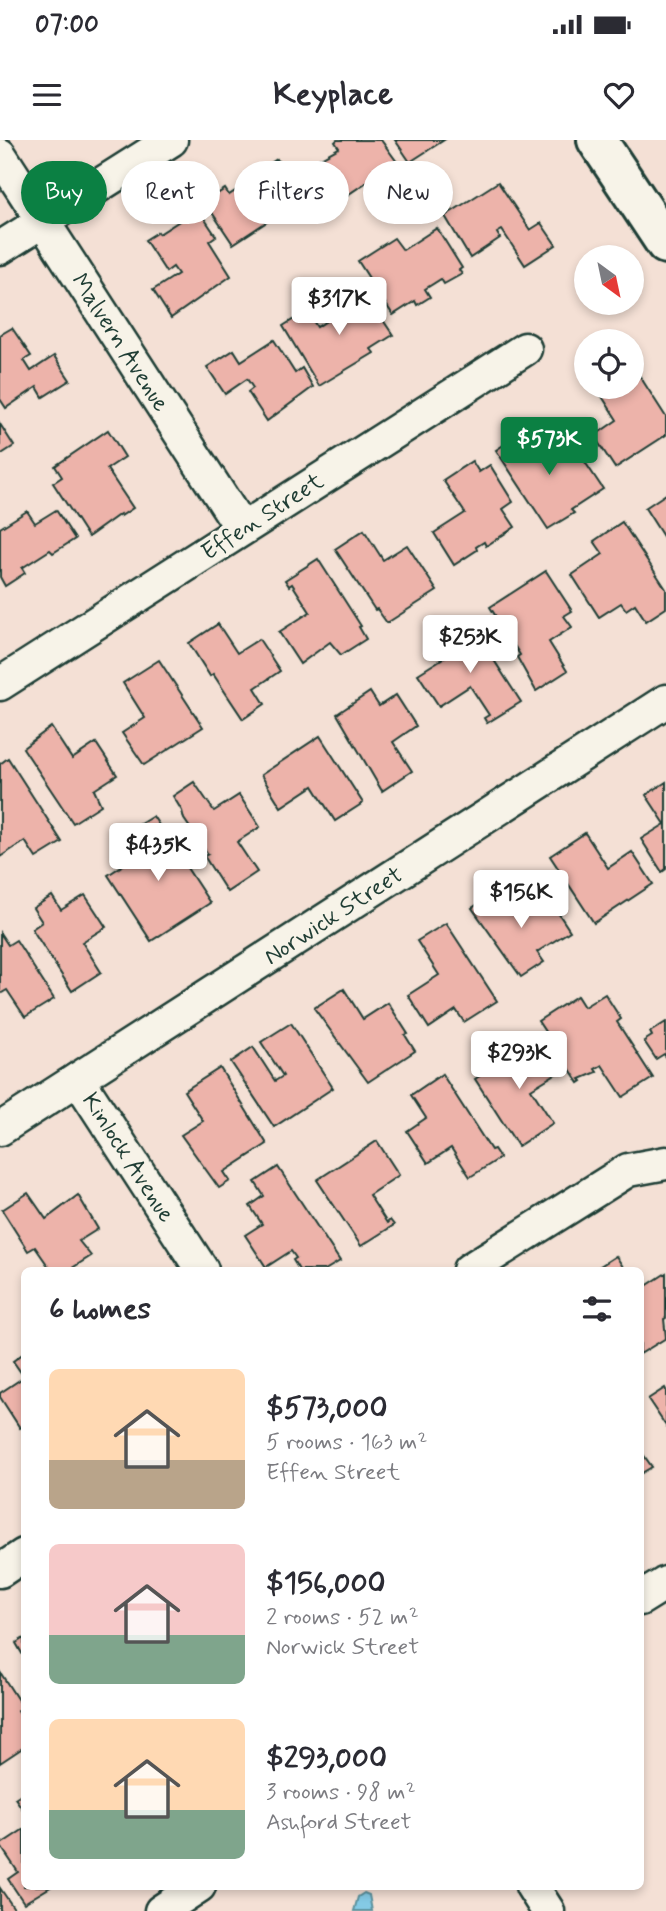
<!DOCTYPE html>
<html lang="en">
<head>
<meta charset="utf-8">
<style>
	:root { --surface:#fff; --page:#f2f2f3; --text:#2b2b33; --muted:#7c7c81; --accent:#0b8043 }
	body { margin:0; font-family:Mynerve,sans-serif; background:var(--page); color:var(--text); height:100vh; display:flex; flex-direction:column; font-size:26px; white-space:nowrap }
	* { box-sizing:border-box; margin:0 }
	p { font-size:23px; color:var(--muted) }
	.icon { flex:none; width:38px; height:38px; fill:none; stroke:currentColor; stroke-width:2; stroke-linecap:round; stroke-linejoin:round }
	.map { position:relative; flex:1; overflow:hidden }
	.details { position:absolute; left:21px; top:1127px; width:623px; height:623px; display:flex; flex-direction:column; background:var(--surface); border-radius:10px; box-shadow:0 4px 10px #0003 }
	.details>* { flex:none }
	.banner { position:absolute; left:21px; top:21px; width:625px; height:63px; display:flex; gap:14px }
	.needle { width:46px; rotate:147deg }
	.controls { position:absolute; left:574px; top:105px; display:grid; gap:14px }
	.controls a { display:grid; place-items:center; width:70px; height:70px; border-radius:50%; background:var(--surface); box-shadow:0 4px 10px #0003; font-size:35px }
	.price { position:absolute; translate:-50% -60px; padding:0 16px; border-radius:7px; background:#fff; color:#222; font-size:23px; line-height:46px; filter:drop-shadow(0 2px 4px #0008) }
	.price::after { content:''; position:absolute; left:50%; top:42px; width:21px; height:16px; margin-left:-10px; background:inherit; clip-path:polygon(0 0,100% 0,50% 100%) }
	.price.on { background:var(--accent); color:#fff }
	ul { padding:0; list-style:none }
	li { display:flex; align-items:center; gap:21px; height:175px; padding:0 28px }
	li span { display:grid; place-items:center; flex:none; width:196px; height:140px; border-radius:10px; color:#555 }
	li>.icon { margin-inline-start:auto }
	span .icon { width:84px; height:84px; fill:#fffc; stroke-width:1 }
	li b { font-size:30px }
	h2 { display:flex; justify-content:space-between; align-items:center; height:84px; padding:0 28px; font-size:30px }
	.pill { padding:0 24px; border-radius:32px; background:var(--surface); box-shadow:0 4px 10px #0003; font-size:24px; line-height:63px }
	.pill.on { background:var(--accent); color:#fff }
	.status { display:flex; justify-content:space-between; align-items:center; height:49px; padding:0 35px; background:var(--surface); direction:ltr }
	.status svg { height:19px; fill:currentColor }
	header { display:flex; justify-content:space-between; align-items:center; height:91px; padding:0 28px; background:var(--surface); font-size:32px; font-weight:700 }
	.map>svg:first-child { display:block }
	.water { fill:#84cae5; stroke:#5c929e; stroke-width:2 }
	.building { fill:#edb3aa; stroke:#1f3d34; stroke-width:2 }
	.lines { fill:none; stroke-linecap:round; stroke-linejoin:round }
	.minor-casing { stroke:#1f3d34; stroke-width:37 }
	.tertiary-casing { stroke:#1f3d34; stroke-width:44 }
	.minor { stroke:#f7f3e8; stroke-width:32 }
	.tertiary { stroke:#f7f3e8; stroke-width:38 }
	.labels { text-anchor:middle; stroke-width:7; stroke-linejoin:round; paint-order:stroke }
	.street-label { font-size:24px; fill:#1f3d34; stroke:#f7f3e8 }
</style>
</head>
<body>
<div class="status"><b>07:00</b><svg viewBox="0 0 49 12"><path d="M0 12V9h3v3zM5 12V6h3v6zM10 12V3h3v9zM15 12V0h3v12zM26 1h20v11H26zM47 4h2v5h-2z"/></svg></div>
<header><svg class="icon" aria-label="menu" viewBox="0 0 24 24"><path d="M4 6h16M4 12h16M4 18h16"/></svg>Keyplace<svg class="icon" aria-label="heart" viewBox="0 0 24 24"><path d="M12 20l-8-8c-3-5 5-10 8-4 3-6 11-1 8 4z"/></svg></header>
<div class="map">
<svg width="666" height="1771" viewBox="0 0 666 1771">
	<rect width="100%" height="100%" fill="#f4e0d5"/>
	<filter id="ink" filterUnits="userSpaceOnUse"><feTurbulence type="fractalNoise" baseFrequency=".0143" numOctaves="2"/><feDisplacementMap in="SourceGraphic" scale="14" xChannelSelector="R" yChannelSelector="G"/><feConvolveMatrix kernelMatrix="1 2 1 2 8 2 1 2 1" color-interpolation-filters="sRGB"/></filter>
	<g filter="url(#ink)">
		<polygon class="water" points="364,1753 369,1755 372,1771 354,1771 358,1757"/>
		<g class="building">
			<polygon points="337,0 381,0 405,33 377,51 370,40 325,70 299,30 339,8 335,2"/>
			<polygon points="395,0 444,0 410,22"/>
			<polygon points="277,19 307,65 283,80 279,74 233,104 205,62 225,49 229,55 255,38 253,35"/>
			<polygon points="498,42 530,90 541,83 556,105 525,125 502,90 497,93 500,98 470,118 445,76"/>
			<polygon points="198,69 216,96 209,101 231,136 171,178 153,150 178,134 173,127 166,132 145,100 158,92 159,94"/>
			<polygon points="437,88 462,128 459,130 462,134 444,144 441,139 425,149 430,157 417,165 415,161 393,175 358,121 394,98 403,110"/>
			<polygon points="360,146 393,195 371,209 374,213 319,246 283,186 307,171 317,187 345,169 339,159"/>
			<polygon points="12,188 31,216 24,220 31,231 54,216 70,240 43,257 37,247 6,268 0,259 0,195"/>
			<polygon points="274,200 295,233 302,228 313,247 267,281 248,252 253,248 247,239 225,254 207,227 234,210 241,221"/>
			<polygon points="632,224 666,277 666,295 615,328 594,296 617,280 596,247 632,247"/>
			<polygon points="0,284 14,306 0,315"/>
			<polygon points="531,287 551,318 573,304 603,349 571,370 574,373 548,389 496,310"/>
			<polygon points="108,290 125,317 107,329 133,368 121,376 120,374 88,397 53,343 62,337 55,326"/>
			<polygon points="472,321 479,332 490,325 513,362 503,369 515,387 486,406 484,402 476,407 477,410 454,425 434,393 465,373 443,340"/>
			<polygon points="666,354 666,401 645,368"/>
			<polygon points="56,370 75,399 53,413 50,410 22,428 25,433 5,446 0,437 0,388 27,371 35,383"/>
			<polygon points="622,382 666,449 666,468 646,481 635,464 626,470 621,463 599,477 572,435 603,414 594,401"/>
			<polygon points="364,390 383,420 407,405 437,451 387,483 377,469 375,470 335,409"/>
			<polygon points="318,419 361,486 359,487 366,499 341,515 330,502 300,524 279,492 310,472 292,444 289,446 285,440"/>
			<polygon points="546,431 572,471 564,476 572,487 549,502 567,531 536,551 517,517 520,515 490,467"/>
			<polygon points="470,483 521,562 487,583 484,578 489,575 470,546 439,566 418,534 451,513 443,501"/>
			<polygon points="218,484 237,513 259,499 280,531 255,548 265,564 243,579 213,534 210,536 189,503"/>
			<polygon points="159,520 203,587 144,625 122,593 145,578 123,543"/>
			<polygon points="370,552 379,566 396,555 416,586 393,602 412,631 382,651 337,574"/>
			<polygon points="51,587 72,619 96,603 117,635 94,650 101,665 73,683 23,608"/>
			<polygon points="320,596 363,663 335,681 313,646 281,667 261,635"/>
			<polygon points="8,618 62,702 36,718 25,701 0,717 0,624"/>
			<polygon points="194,642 214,671 239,655 260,687 237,702 257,732 227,752 204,716 208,714 184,679 182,671 173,656"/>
			<polygon points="666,642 666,729 662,732 641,699 665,684 646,655"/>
			<polygon points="153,676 210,763 151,801 108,735 143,712 129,691"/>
			<polygon points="585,693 608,728 632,712 653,744 594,783 550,716"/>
			<polygon points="501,749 520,778 549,759 570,791 537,812 544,822 521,837 472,768"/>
			<polygon points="85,755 106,787 82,802 101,832 72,851 32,789 42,782 33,768 52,756 61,770"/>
			<polygon points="446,783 497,861 464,882 456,870 429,888 408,855 439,835 417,801"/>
			<polygon points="0,793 8,805 16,800 54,859 25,877 7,850 0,854"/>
			<polygon points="344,849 363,879 388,863 408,894 405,895 415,911 368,942 314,868"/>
			<polygon points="605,854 621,879 617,882 653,938 623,957 602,925 595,929 597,932 580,939 582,941 579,943 538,881 577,856 584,867"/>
			<polygon points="666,882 666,917 664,914 656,919 644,901 652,896 650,892"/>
			<polygon points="291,883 333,948 274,987 231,922 253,907 275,941 283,936 261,902"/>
			<polygon points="535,900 557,933 531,949 553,983 518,1006 475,939"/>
			<polygon points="220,928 267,1004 224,1032 230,1041 219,1048 181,995 203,981 184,951"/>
			<polygon points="442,934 491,1010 494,1009 500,1018 470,1037 451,1008 428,1023 407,991 426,978 411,955"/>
			<polygon points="377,1001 399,1035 369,1055 387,1083 390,1080 394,1085 361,1106 317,1040"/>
			<polygon points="278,1027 340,1121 325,1130 299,1130 293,1120 296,1118 291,1111 266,1127 245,1095 262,1084 250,1066 264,1056 255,1042"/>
			<polygon points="28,1053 46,1079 78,1055 98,1089 79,1101 91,1116 69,1130 51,1130 35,1107 28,1111 2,1070"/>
			<polygon points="616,1116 625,1130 594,1130"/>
			<polygon points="666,1133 666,1178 664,1179 666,1198 640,1214 640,1150"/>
			<polygon points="24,1213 24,1285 20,1288 0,1257 0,1253 24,1237 13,1221"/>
			<polygon points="665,1248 666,1250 666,1286 648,1259"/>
			<polygon points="640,1310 652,1327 640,1334"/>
			<polygon points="24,1498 24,1517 16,1503"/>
			<polygon points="0,1532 23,1568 18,1571 24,1581 23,1584 24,1607 0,1623"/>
			<polygon points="24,1652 24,1671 15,1658"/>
			<polygon points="24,1689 24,1746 52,1746 24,1763 8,1739 18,1732 0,1705"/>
			<polygon points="0,1748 15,1770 13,1771 0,1771"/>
		</g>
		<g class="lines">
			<g class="minor-casing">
				<g id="minor">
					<polyline points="0,15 242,389"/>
					<polyline points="0,108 171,0"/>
					<polyline points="0,544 525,209"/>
					<polyline points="78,939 202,1130"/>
					<polyline points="0,989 666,561"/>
					<polyline points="469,1130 628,1030 666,1023"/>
					<polyline points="0,1431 24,1415"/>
					<polyline points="640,1459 666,1443"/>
					<polyline points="532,1746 548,1771"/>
					<polyline points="161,1771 199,1746"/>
				</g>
			</g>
			<g class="tertiary-casing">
				<polyline id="tertiary" points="597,0 666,104"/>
			</g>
			<use href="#minor" class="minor"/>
			<use href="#tertiary" class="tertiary"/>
		</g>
	</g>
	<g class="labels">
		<g class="street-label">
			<text transform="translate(121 202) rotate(57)" y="8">Malvern Avenue</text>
			<text transform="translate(262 376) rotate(-33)" y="8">Effen Street</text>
			<text transform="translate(333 775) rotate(-33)" y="8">Norwick Street</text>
			<text transform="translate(129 1017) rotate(57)" y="8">Kinlock Avenue</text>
		</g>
	</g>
</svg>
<div class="controls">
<a><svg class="needle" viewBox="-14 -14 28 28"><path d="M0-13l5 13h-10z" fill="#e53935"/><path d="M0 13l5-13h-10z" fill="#7c7c81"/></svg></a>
<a><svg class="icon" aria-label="locate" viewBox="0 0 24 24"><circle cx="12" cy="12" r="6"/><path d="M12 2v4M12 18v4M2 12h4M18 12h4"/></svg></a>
</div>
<b class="price" style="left:339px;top:197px">$317K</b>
<b class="price on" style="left:549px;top:337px">$573K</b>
<b class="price" style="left:470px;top:535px">$253K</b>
<b class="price" style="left:158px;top:743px">$435K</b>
<b class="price" style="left:521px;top:790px">$156K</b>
<b class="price" style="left:519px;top:951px">$293K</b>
<div class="banner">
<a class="pill on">Buy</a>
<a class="pill">Rent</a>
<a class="pill">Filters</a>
<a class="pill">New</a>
</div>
<section class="details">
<h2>6 homes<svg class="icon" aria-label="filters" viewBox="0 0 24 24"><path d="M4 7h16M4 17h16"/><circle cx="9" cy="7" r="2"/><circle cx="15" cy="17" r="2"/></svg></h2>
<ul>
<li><span style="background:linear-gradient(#ffd9b3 65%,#b9a48a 0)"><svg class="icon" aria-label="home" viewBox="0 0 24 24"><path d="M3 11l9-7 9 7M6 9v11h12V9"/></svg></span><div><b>$573,000</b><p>5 rooms · 163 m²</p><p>Effen Street</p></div></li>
<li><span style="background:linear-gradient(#f6c9c9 65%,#7fa58c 0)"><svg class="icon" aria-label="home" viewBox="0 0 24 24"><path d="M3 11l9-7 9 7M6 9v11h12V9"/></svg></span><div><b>$156,000</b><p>2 rooms · 52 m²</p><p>Norwick Street</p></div></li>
<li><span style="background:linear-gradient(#ffd9b3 65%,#7fa58c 0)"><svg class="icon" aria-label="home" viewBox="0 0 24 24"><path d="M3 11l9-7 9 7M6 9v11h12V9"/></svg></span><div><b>$293,000</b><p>3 rooms · 98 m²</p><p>Ashford Street</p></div></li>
</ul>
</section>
</div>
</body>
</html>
